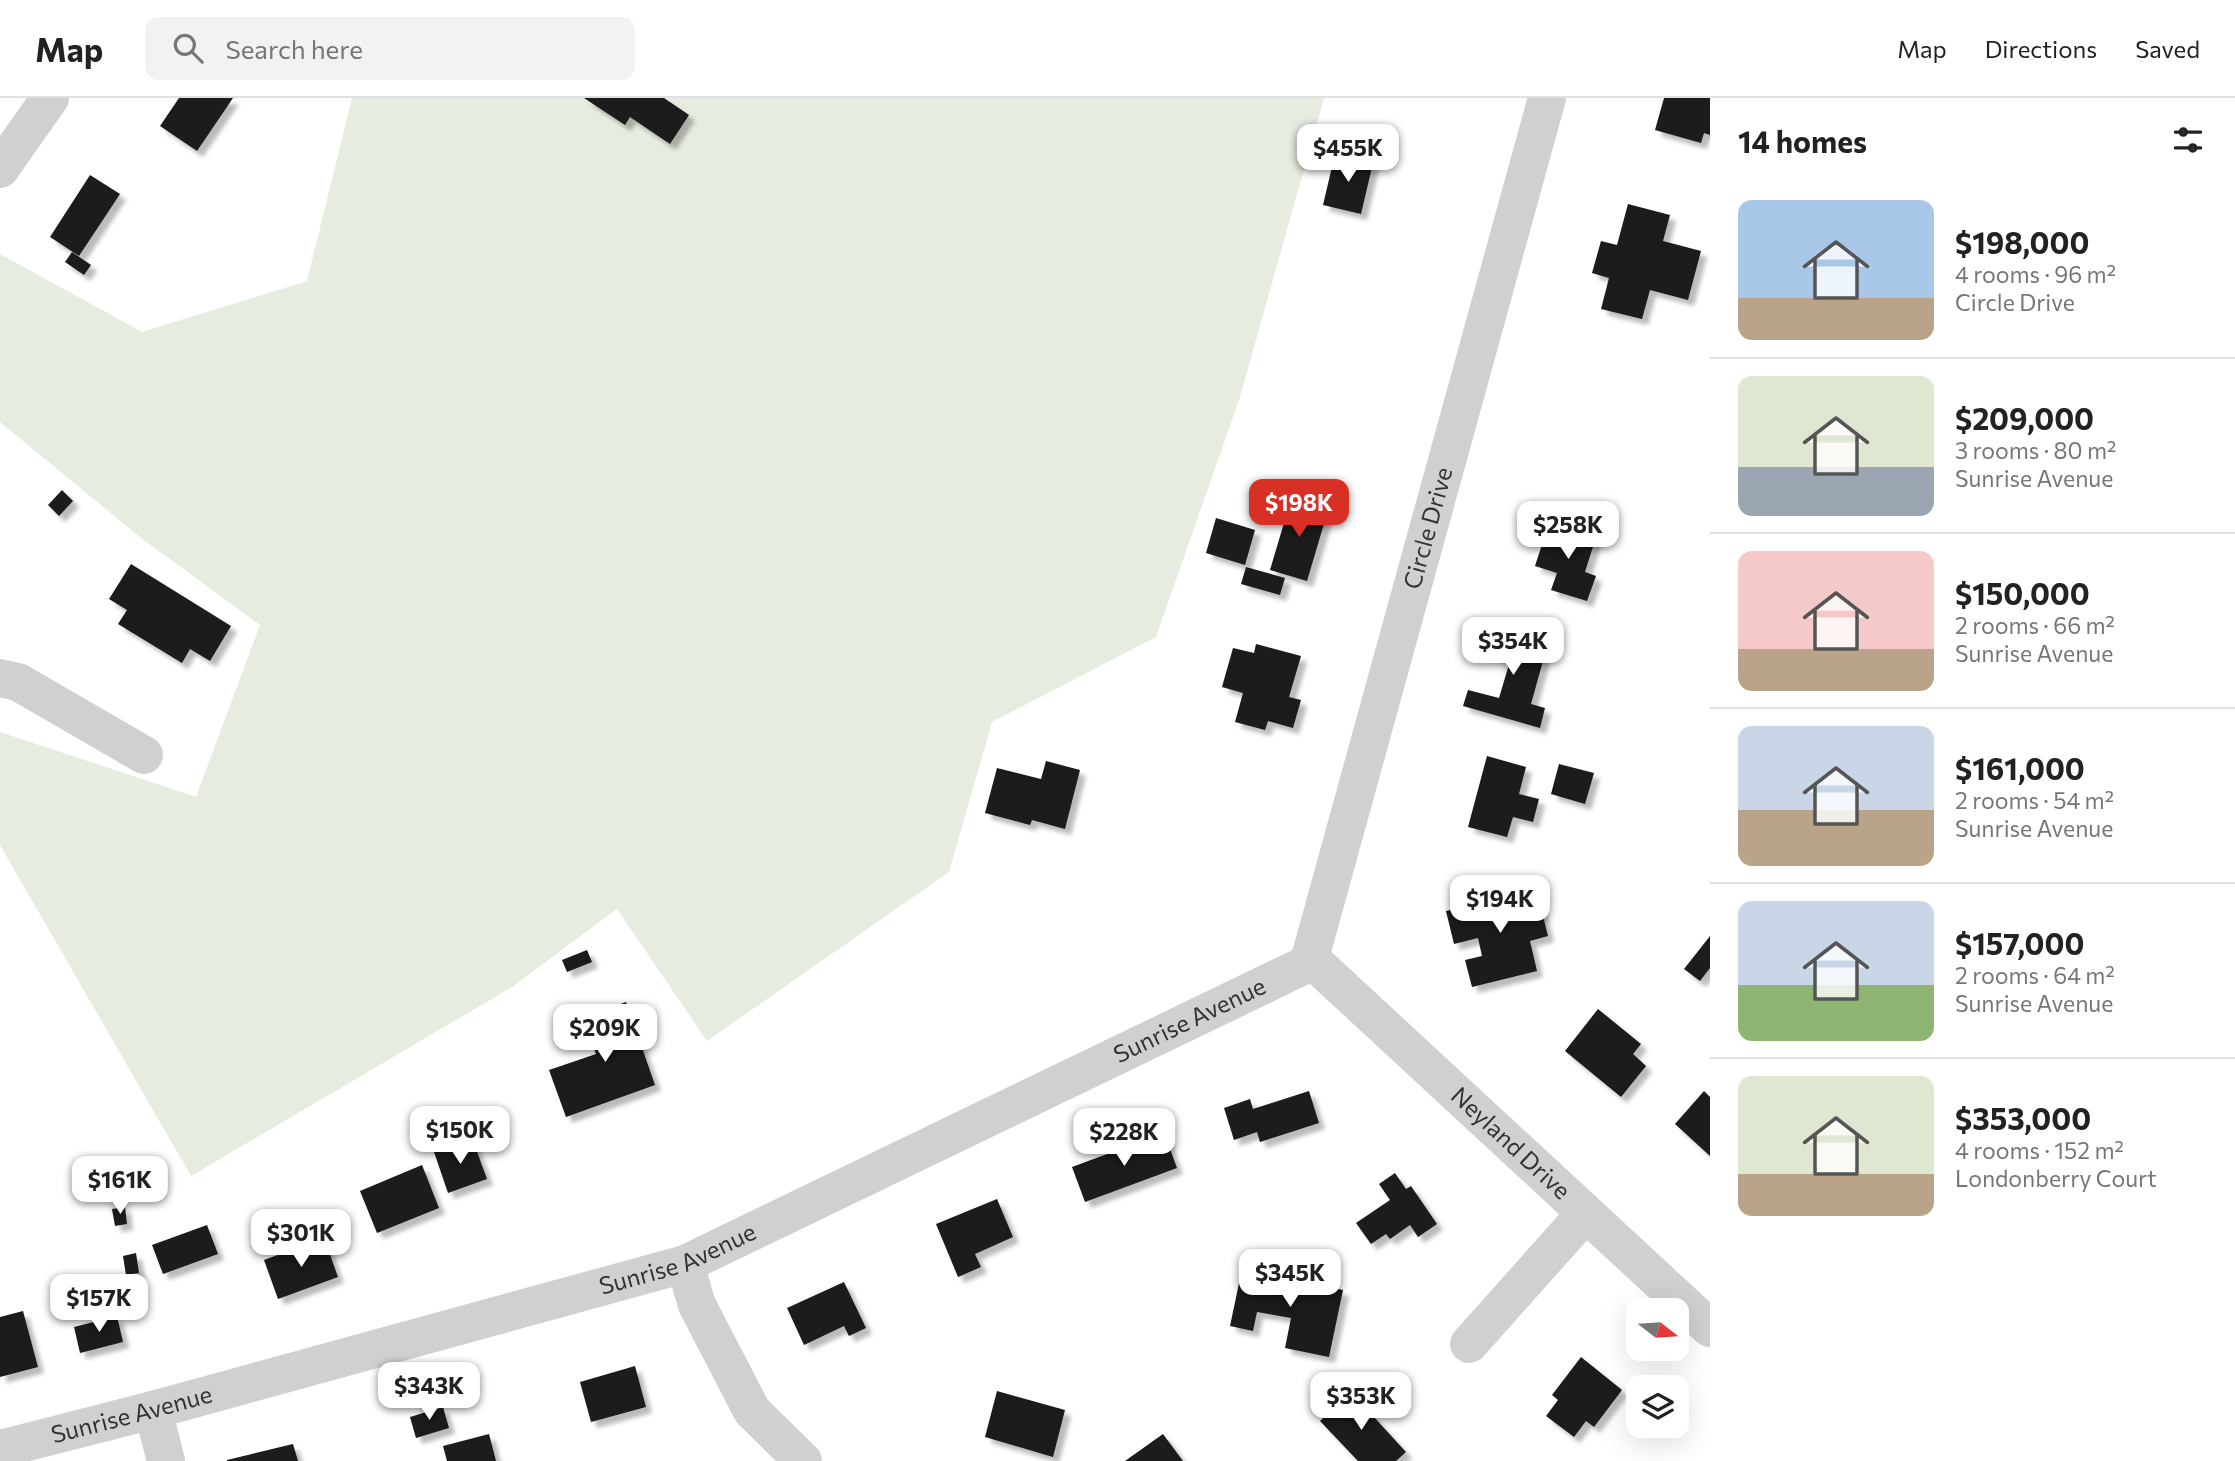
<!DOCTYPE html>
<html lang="en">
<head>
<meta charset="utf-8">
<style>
	:root { --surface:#fff; --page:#f2f2f2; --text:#222; --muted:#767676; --line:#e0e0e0; --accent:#d93025 }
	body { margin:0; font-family:Commissioner,sans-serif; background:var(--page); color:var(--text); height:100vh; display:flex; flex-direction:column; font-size:26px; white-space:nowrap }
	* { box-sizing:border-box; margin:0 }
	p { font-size:23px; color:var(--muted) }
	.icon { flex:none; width:38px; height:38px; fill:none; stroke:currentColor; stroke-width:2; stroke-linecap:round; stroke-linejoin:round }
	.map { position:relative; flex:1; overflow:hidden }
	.drawer { display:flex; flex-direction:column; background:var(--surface); width:525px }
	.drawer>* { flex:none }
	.needle { width:46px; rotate:107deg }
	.fabs { position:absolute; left:1626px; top:1200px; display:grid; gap:14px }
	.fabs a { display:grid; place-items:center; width:63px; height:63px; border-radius:14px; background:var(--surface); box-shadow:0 7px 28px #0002; font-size:35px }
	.price { position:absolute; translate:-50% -60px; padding:0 16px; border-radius:14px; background:#fff; color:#222; font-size:23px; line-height:46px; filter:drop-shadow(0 2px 4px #0008) }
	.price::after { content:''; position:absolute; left:50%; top:42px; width:21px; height:16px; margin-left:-10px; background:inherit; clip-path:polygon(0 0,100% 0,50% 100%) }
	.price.current { background:var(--accent); color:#fff }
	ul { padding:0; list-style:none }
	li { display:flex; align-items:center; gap:21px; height:175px; padding:0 28px }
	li+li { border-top:2px solid var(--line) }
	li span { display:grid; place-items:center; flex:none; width:196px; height:140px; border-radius:14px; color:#555 }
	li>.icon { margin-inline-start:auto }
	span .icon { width:84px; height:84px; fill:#fffc; stroke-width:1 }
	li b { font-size:30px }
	h2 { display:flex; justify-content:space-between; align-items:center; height:84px; padding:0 28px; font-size:30px }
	header { display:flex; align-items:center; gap:42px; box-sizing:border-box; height:98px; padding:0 35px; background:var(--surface); border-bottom:2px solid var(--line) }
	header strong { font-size:33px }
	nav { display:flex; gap:38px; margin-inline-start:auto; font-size:24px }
	.search { width:490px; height:63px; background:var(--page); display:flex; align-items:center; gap:18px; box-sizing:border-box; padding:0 24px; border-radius:14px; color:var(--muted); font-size:26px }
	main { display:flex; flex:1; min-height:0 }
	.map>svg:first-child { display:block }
	.green { fill:#e6ecdf }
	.building { fill:#1a1a1a; filter:url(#shadow) }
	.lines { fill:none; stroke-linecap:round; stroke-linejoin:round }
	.minor { stroke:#d0d0d0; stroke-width:38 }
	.labels { text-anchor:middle; stroke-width:7; stroke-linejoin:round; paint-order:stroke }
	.street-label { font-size:24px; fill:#333; stroke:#fff }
</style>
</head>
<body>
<header>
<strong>Map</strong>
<div class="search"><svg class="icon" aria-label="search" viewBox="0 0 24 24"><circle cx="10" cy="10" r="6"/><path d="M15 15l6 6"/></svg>Search here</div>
<nav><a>Map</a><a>Directions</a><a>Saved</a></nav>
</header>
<main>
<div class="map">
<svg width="1710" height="1363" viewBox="0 0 1710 1363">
	<defs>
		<filter id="shadow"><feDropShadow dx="6" dy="6" stdDeviation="2" flood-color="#0004"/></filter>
	</defs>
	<rect width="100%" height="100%" fill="#fff"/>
	<polygon class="green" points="352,0 1324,0 1240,299 1156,539 992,624 949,774 707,943 617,811 512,889 191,1078 0,747 0,634 196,699 260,527 141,440 0,324 0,156 142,234 307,183"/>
	<g class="building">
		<polygon points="179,0 233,0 197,53 160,28"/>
		<polygon points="584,0 664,0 689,17 670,46 630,19 625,27"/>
		<polygon points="1664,0 1710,0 1710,37 1704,35 1701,45 1655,32"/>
		<polygon points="1335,56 1373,65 1361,116 1323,107"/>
		<polygon points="90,77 120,96 79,158 50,139"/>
		<polygon points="1628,106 1670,117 1663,143 1701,153 1688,202 1650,192 1642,221 1601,211 1609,180 1592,175 1601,143 1617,147"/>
		<polygon points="72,154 91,167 84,177 65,164"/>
		<polygon points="62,392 73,403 59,418 48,407"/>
		<polygon points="1302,396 1323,402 1318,417 1326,419 1307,483 1270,472 1289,408 1298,411"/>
		<polygon points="1216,420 1255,432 1245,467 1206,455"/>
		<polygon points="1549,425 1596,439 1585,474 1596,478 1587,503 1551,492 1557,475 1535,468"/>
		<polygon points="131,466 231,528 210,563 190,551 182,565 118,526 127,512 109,501"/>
		<polygon points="1246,469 1285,480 1280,497 1241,486"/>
		<polygon points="1486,527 1548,545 1531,606 1545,610 1540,630 1463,608 1468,592 1499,600 1510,563 1479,554"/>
		<polygon points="1256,546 1301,558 1289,599 1301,602 1293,630 1268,623 1265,632 1235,624 1243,595 1222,589 1233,550 1254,555"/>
		<polygon points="1487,658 1526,669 1519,696 1539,701 1533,724 1513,719 1507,739 1468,729"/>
		<polygon points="1046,663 1080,672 1065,731 1032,722 1030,727 985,715 997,670 1041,681"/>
		<polygon points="1559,666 1594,675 1585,706 1551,696"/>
		<polygon points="1536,790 1548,838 1530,843 1537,873 1472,889 1465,862 1482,858 1478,840 1454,846 1446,813"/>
		<polygon points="1710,838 1710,870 1700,883 1684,871"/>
		<polygon points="587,852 592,864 567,874 562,862"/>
		<polygon points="626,904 655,987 566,1019 549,972 596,956 583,920"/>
		<polygon points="1598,911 1641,946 1633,956 1646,968 1621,999 1565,953"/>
		<polygon points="1309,993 1319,1025 1260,1044 1257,1034 1234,1042 1224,1010 1250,1001 1253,1011"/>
		<polygon points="1704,993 1710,999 1710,1058 1675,1026"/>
		<polygon points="1164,1035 1177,1070 1085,1104 1072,1069"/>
		<polygon points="472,1040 487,1081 448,1095 434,1054"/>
		<polygon points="422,1067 439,1110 377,1135 360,1093"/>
		<polygon points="1395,1075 1406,1091 1411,1088 1437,1126 1418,1139 1410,1127 1390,1141 1386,1136 1371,1146 1356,1125 1390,1102 1379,1086"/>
		<polygon points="997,1101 1013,1139 975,1156 981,1169 958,1179 936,1126"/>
		<polygon points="125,1109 127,1126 115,1128 112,1111"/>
		<polygon points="207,1127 218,1156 163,1176 152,1147"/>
		<polygon points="324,1140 338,1179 278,1201 264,1162"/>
		<polygon points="136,1155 139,1175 126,1177 123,1158"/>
		<polygon points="1242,1171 1343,1192 1329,1259 1285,1250 1291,1220 1257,1214 1253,1233 1230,1228"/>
		<polygon points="844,1184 866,1230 849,1238 844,1228 804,1247 787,1210"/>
		<polygon points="23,1213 38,1269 0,1279 0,1219"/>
		<polygon points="117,1218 123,1244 80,1255 74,1229"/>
		<polygon points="1581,1259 1622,1292 1594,1329 1586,1323 1574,1339 1546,1318 1558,1302 1552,1297"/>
		<polygon points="635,1268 646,1309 591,1324 580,1284"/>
		<polygon points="997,1293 1065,1312 1053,1359 985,1339"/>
		<polygon points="1351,1294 1406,1354 1396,1363 1358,1363 1320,1323"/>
		<polygon points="443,1309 449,1330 416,1340 410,1319"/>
		<polygon points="489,1336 496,1363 447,1363 443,1348"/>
		<polygon points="1163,1336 1183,1363 1125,1363"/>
		<polygon points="293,1346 298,1363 227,1363 227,1362"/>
	</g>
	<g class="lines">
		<g class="minor">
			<polyline points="0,71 50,0"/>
			<polyline points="0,580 18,584 144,657"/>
			<path id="s1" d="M1310,860l400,370"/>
			<polyline points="685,1166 697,1207 752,1313 803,1363"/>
			<polyline points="1469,1246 1585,1116"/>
			<polyline points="153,1312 166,1363"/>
			<path id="s2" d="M0,1351l153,-39 532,-146 618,-298 7,-8 237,-860"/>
		</g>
	</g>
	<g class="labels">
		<g class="street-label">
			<text dy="8" stroke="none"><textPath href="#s2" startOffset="1852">Circle Drive</textPath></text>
			<text dy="8" stroke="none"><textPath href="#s2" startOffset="1270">Sunrise Avenue</textPath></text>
			<text dy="8" stroke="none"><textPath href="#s1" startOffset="273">Neyland Drive</textPath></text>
			<text dy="8" stroke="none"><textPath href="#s2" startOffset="704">Sunrise Avenue</textPath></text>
			<text dy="8" stroke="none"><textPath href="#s2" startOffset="136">Sunrise Avenue</textPath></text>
		</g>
	</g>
</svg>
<div class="fabs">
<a><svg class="needle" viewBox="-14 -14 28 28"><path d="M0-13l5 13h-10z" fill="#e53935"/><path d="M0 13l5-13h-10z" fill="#767676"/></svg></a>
<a><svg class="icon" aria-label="layers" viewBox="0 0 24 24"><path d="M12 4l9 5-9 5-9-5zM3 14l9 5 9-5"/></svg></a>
</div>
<b class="price" style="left:1348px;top:86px">$455K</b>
<b class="price current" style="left:1299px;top:441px">$198K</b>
<b class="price" style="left:1568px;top:463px">$258K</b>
<b class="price" style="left:1513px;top:579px">$354K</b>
<b class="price" style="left:1500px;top:837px">$194K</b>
<b class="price" style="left:605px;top:966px">$209K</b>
<b class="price" style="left:460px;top:1068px">$150K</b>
<b class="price" style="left:1124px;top:1070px">$228K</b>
<b class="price" style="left:120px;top:1118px">$161K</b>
<b class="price" style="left:301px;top:1171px">$301K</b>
<b class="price" style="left:1290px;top:1211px">$345K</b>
<b class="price" style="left:99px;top:1236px">$157K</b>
<b class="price" style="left:429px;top:1324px">$343K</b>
<b class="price" style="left:1361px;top:1334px">$353K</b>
</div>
<section class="drawer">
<h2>14 homes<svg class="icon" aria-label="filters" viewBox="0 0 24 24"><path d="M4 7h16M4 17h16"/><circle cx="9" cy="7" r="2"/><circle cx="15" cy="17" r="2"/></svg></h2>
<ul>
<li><span style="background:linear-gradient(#a9c7e8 70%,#b9a48a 0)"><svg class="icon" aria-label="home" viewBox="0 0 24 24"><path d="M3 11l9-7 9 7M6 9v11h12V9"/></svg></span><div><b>$198,000</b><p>4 rooms · 96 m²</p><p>Circle Drive</p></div></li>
<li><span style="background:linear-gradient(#dfe7d0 65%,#9aa5b1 0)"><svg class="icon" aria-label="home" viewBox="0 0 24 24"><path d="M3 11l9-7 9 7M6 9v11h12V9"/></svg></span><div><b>$209,000</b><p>3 rooms · 80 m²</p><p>Sunrise Avenue</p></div></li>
<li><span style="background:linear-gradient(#f6c9c9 70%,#b9a48a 0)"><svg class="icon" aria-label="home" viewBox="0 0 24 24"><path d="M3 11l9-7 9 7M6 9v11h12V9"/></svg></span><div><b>$150,000</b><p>2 rooms · 66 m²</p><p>Sunrise Avenue</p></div></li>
<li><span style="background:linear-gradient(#c9d6e8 60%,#b9a48a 0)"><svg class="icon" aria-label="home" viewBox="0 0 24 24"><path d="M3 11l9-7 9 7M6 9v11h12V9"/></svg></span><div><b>$161,000</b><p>2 rooms · 54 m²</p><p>Sunrise Avenue</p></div></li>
<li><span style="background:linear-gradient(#c9d6e8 60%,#8fb573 0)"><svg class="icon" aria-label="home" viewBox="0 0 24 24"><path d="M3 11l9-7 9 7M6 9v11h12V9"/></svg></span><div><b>$157,000</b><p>2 rooms · 64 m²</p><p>Sunrise Avenue</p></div></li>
<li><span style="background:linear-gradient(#dfe7d0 70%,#b9a48a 0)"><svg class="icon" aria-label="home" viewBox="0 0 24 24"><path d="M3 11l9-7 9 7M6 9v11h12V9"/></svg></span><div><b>$353,000</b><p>4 rooms · 152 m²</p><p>Londonberry Court</p></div></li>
</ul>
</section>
</main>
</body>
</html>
